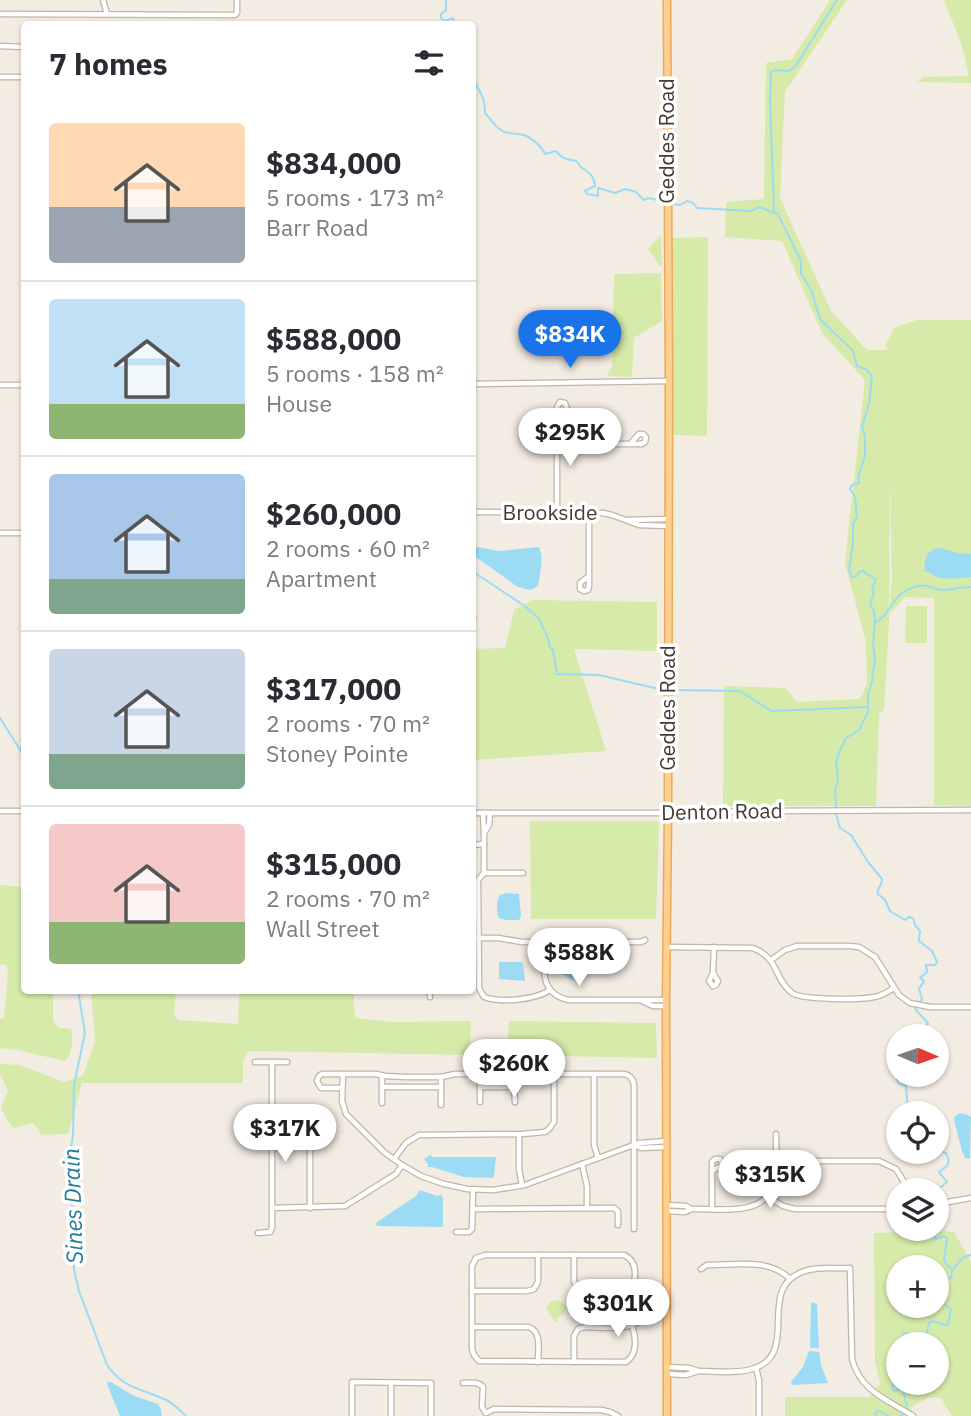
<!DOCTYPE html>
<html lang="en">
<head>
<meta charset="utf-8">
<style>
	:root { --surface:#fff; --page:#f7f7f7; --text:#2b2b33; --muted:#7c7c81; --line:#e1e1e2; --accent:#1a73e8 }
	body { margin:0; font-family:"IBM Plex Sans",sans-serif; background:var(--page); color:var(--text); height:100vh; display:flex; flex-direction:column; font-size:26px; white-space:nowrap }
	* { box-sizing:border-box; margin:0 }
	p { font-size:23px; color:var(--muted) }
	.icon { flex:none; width:38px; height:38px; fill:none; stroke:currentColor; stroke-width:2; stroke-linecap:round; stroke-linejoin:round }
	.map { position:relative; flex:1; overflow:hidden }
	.sheet { position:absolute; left:21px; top:21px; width:455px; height:973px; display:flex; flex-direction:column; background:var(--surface); border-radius:7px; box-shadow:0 2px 5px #0004 }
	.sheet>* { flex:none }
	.needle { width:46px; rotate:92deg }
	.tools { position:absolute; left:886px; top:1024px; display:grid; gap:14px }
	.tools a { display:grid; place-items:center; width:63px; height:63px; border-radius:50%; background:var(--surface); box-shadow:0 2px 5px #0004; font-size:35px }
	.price { position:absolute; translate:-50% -60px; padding:0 16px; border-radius:24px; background:#fff; color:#222; font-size:23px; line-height:46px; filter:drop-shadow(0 2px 4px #0008) }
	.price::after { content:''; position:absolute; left:50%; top:42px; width:21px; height:16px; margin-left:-10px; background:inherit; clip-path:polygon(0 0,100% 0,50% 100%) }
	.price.on { background:var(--accent); color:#fff }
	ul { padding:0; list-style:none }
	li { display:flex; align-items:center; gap:21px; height:175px; padding:0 28px }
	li+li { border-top:2px solid var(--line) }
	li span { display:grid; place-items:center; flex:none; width:196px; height:140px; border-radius:7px; color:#555 }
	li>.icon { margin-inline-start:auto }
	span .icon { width:84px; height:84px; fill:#fffc; stroke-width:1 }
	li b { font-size:30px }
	h2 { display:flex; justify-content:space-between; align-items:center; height:84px; padding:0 28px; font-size:30px }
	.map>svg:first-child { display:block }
	.green { fill:#d6eaa9; fill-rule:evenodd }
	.water { fill:#9bdcf4 }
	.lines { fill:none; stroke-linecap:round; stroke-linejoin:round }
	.stream { stroke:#9bdcf4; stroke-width:2 }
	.minor-casing { stroke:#c1b5a8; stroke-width:7 }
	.major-casing { stroke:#eaaa5a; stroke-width:9 }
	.minor { stroke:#fff; stroke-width:4.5 }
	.major { stroke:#ffcf90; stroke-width:6 }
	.labels { text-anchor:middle; stroke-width:7; stroke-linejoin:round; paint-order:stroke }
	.street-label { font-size:21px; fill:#453b33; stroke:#fff }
	.water-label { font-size:23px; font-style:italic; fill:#247b9d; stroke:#fff }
</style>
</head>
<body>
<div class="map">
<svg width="971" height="1416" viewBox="0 0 971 1416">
	<rect width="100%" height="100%" fill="#f3ece3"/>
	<g class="green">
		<polygon points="830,0 847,0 785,92 780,198 831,311 867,350 889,350 885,346 895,327 917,320 971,320 971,806 934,805 934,598 905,597 890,614 891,584 892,583 890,476 889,623 884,709 879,714 876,806 723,806 724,686 786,688 797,702 860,699 867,684 866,642 845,563 865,380 822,333 782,241 725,237 726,202 764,199 766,63 792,59"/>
		<polygon points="944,0 971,0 971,83 917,82 924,77 969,76 961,43"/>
		<polygon points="661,235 662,266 660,266 648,249"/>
		<polygon points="708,237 707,436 673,435 671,238"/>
		<polygon points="661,273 662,321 634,338 632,377 607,376 612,367 614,274"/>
		<polygon points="533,600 657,602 657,651 574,649 606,751 473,760 473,649 505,648 514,610"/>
		<polygon points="906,606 927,606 927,643 905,643"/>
		<polygon points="530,821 659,821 656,919 531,919"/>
		<path d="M0,885l24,2v103l29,1v30l6,7 12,1c2,12 2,23 -6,32l-48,-11 -17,-2v-29l4,-1 4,-48 -2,-5 -6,-1z"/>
		<polygon points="354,990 354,1007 356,1018 392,1022 471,1021 470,1055 249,1051 243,1061 243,1083 82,1083 68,1134 42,1135 33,1123 14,1128 7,1120 1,1107 8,1091 0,1073 0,1064 20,1065 64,1082 83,1076 95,1041 91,991 176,991 174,1014 178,1020 238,1024 239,991"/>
		<polygon points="509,1021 656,1023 657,1058 507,1055"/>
		<path d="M942,1231l12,1 17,30v154h-19l-11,-18c-16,-4 -27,8 -38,18h-118v-19h84l11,-13 -5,-23 -1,-128zM898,1267h38v39h-38zM898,1344h38v38h-38z"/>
		<polygon points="557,1300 563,1303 567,1308 564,1313 558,1318 556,1323 546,1309 550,1302"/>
	</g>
	<g class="water">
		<path d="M472,546l27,5 40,-4c5,10 1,27 -1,39l-8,4 -12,-3 -45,-32z"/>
		<path d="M941,548l17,5 13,1v23c-14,1 -31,5 -42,-5h-4c-1,-12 0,-23 16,-24z"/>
		<path d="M507,893l12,1 2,22 -2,4h-14l-6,-2c-3,-6 -3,-18 1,-23z"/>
		<polygon points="566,949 574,952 575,955 573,981 564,975 563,956"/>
		<polygon points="499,962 521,962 523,963 525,981 499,979"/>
		<polygon points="960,1113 968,1115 971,1117 970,1159 965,1158 962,1151 954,1120 955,1116"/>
		<polygon points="430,1155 433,1157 496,1157 494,1176 493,1178 464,1177 432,1167 428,1167 428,1164 424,1159"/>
		<polygon points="420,1190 437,1196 441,1195 443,1198 443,1227 378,1226 376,1225 377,1222 416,1196"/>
		<polygon points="812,1302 817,1304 819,1348 811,1348 810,1346 811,1304"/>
		<polygon points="809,1351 819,1352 821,1365 828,1383 792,1385 791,1382 803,1367"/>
		<polygon points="108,1382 111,1382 134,1396 158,1404 161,1410 162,1416 120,1416 107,1384"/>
	</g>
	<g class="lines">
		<g class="stream">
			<polyline points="446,0 446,10 441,14 441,18 445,21 453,18 455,24"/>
			<polyline points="472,67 472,73"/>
			<path d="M472,76c7,17 13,18 13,37 5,5 10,14 16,17 5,4 11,3 17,4 11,1 22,10 27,20l11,-3c6,7 7,7 15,9 8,1 5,2 10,7 8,6 13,8 14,19l-10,5 2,3 11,2v-8l17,5 10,-4 11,3 8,8 4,-2 14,3"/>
			<path d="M674,204l6,1 7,-4 6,2 4,5 54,3 8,-4 19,7 23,47v12l11,19 8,27 33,32 4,15 10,4 5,6 -3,28 -7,23 3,8v21l-7,21 1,6 -7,2 -2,4c8,9 5,17 7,28l-4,7v20l-4,26 3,7 5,-1 2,-4 4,-1 12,8v4l-3,3 2,6 -4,12 4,7 1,9 -2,24 2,14 -3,24 -4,12v18l-9,18 -13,8 -8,17 -2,8 2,17 -3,10 1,17"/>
			<polyline points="774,210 770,101 771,72 775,70 789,71 795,67 837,0"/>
			<polyline points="472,571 526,607 539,619 548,638 550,647 553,650 557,674 599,675 663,690"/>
			<path d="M875,623c15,-9 14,-19 26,-29 6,-5 18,-10 26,-8 6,2 9,4 16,4 10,0 18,-3 28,-3"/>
			<polyline points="672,690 740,691 771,711 867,707"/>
			<polyline points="0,718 24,756"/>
			<path d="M836,814l4,14 11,7 17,27 14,17c1,6 -6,9 -4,15l7,6 5,11 15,9 4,-3 4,1 2,7 5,6 -1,10 13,10 5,11 -2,3h-9l1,7 -7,6 4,3 -5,8 3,10 -7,10 13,14 -7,13"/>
			<path d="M78,990l7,43 -11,52 -1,51 -3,16 4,118 5,21 28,74c17,24 33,23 57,34 9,3 15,11 22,17"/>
			<polyline points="898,1069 895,1072 898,1083 906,1086 908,1113"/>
			<polyline points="936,1150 946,1153 949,1160 947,1166 939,1172 947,1182 936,1191"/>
			<polyline points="923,1152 927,1154 933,1152"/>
			<polyline points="936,1212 938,1211"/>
			<polyline points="935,1228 935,1240 944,1236 947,1238 944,1261 952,1270"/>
			<path d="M936,1278c6,-3 10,2 15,0l1,-8 12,-13 7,-2"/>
			<polyline points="903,1344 902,1338 904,1333 924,1336 927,1332 929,1323 932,1321 945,1325 948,1324 951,1309 942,1303 936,1295"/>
			<polyline points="898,1370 892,1389 894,1391 902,1389 903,1390 907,1406"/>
			<polyline points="875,1416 876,1412 880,1411 888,1416"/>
			<polyline points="901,1416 902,1415"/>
		</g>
		<g class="minor-casing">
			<g id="minor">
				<polyline points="103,0 107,14"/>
				<polyline points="0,14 235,15 237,13 237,0"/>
				<polyline points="0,46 24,47"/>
				<polyline points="0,77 24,77"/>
				<polyline points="472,384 669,381"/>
				<polyline points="0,385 24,385"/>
				<polyline points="557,444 642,444 645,442 646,437 643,434 639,434 631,443"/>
				<polyline points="472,512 603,513 612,515 639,525 668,526"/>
				<polyline points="557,513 557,407 560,402 565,403 567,409 557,417"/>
				<polyline points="589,513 589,586 588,590 584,591 580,589 580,583 589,576"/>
				<polyline points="627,520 668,519"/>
				<polyline points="0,533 24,533"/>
				<polyline points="472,618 473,618"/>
				<polyline points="0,811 24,811"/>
				<polyline points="472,813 668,813 762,811 971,810"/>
				<polyline points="483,813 484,833 489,825 490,813"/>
				<polyline points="484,833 484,873"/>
				<polyline points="472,845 484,844"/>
				<path d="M523,873h-39l-6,7 1,108 5,9c17,6 51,3 66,-7"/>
				<polyline points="478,938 498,938 522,942 641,942 645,940"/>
				<path d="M544,942c0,24 -6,52 25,58h97"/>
				<path d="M667,947l86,1c26,10 21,31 39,45 10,7 68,7 82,4 8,-1 13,-5 20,-9"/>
				<polyline points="771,960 785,950 797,946 849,946 859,947 875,957 899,995 910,1003 930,1007 971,1007"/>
				<polyline points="713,973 718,981 716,985 713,986 709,981 713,973 714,947"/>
				<polyline points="429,990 430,997"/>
				<polyline points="642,1001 653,1006 666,1006"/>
				<polyline points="255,1062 287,1062"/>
				<polyline points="343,1074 342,1101 346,1114 384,1152 402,1165 421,1176 444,1184 467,1189 493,1190 525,1185 639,1143 666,1141"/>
				<polyline points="594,1074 594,1145 598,1158"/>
				<polyline points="382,1076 382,1103"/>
				<polyline points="382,1087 441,1087"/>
				<polyline points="480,1087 514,1087 515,1074"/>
				<polyline points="514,1087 515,1102"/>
				<path d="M342,1088h-21l-4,-7 2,-5 3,-2h54l9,2 21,1h35l14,-3h169c6,1 9,5 10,11v144"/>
				<polyline points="480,1102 480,1074"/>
				<polyline points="441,1105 441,1077"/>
				<polyline points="519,1134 519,1169 522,1185"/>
				<polyline points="635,1145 641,1148 666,1147"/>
				<polyline points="272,1146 310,1145"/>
				<polyline points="394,1159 406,1143 419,1135 522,1134 545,1132 549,1129 554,1122 554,1074"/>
				<polyline points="776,1161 879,1161 896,1169 909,1190"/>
				<polyline points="582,1164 587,1186 587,1208"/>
				<polyline points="767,1196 783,1206 795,1209 886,1209 898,1204"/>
				<polyline points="936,1204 971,1198"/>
				<polyline points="666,1205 686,1206 691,1209 685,1212 667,1211"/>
				<polyline points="273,1208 345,1206 396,1174 402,1165"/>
				<polyline points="310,1208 310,1131"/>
				<polyline points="712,1208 712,1162 715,1159 720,1159 722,1162 721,1166 712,1171"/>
				<polyline points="473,1209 614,1208 618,1211 618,1225"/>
				<path d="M691,1209c26,-1 73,9 83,-25 4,-15 2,-34 2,-50"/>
				<polyline points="456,1232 469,1232 472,1229 473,1190"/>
				<polyline points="258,1233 270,1232 272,1228 272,1063"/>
				<path d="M701,1269l6,-4c27,0 61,-7 82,13"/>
				<polyline points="472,1291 527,1291 534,1289 538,1282 538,1255"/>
				<polyline points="644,1305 666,1305"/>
				<polyline points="644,1313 666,1313"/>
				<path d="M632,1326c4,11 6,28 -6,36l-147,-1 -5,-6 -2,-6v-83l4,-8 9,-3h139c14,6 12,23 8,36"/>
				<path d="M473,1327h56c13,5 9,23 9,35"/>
				<path d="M574,1362v-26l4,-7 7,-2c16,0 58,7 59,-17 0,-9 -5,-14 -12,-19h-48l-7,-3 -3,-7v-26"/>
				<polyline points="666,1367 689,1368 698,1371 686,1375 667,1374"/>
				<polyline points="756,1368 759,1380 759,1416"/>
				<path d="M698,1371c17,0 38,3 54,-2 50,-14 3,-79 50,-97 14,-6 32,-3 48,-4l2,91c8,32 36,41 61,57"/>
				<path d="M463,1383c7,0 15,-2 20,4l-1,20 4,6"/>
				<polyline points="486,1413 494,1409 601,1410 610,1412 618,1416"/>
				<polyline points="352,1416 352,1382 431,1383 431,1416"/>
				<polyline points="391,1416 391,1383"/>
			</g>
		</g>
		<g class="major-casing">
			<polyline id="major" points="667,0 669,381 668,813 666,1000 667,1416"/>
		</g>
		<use href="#minor" class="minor"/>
		<use href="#major" class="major"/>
	</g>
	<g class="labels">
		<g class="street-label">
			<text transform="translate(667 141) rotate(-90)" y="7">Geddes Road</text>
			<text x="550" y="520">Brookside</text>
			<text transform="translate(668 708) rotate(-90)" y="7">Geddes Road</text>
			<text transform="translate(722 812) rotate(-1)" y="7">Denton Road</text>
		</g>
		<g class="water-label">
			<text transform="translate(73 1206) rotate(-92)" y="8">Sines Drain</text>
		</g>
	</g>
</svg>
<div class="tools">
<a><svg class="needle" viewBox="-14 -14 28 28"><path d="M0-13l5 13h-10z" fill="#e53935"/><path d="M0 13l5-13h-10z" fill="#7c7c81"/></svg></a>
<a><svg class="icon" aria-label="locate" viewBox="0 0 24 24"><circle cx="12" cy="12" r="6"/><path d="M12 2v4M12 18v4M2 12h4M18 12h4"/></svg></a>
<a><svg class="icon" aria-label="layers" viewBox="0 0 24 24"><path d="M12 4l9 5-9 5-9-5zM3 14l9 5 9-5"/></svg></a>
<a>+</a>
<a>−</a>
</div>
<b class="price on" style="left:570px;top:370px">$834K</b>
<b class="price" style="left:570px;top:468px">$295K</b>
<b class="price" style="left:579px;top:988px">$588K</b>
<b class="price" style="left:514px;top:1099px">$260K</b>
<b class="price" style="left:285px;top:1164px">$317K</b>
<b class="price" style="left:770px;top:1210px">$315K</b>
<b class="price" style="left:618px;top:1339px">$301K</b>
<section class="sheet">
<h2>7 homes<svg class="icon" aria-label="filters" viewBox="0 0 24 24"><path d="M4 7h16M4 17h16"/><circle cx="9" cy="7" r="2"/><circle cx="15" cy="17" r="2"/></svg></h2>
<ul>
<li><span style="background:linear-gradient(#ffd9b3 60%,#9aa5b1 0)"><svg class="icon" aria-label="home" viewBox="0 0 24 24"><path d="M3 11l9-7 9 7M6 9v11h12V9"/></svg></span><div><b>$834,000</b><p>5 rooms · 173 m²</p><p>Barr Road</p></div></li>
<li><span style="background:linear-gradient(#bfe0f5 75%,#8fb573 0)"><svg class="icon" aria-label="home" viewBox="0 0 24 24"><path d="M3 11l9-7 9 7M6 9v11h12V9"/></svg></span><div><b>$588,000</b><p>5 rooms · 158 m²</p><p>House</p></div></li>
<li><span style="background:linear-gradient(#a9c7e8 75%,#7fa58c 0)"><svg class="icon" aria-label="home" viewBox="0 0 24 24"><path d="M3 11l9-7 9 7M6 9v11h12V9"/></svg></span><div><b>$260,000</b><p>2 rooms · 60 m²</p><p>Apartment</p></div></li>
<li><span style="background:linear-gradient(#c9d6e8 75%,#7fa58c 0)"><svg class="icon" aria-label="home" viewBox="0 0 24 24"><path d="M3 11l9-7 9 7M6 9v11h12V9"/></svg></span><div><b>$317,000</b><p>2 rooms · 70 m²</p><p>Stoney Pointe</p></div></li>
<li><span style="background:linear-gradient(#f6c9c9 70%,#8fb573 0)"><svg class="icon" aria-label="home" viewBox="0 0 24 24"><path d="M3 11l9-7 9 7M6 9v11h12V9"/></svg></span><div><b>$315,000</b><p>2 rooms · 70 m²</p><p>Wall Street</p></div></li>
</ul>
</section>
</div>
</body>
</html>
